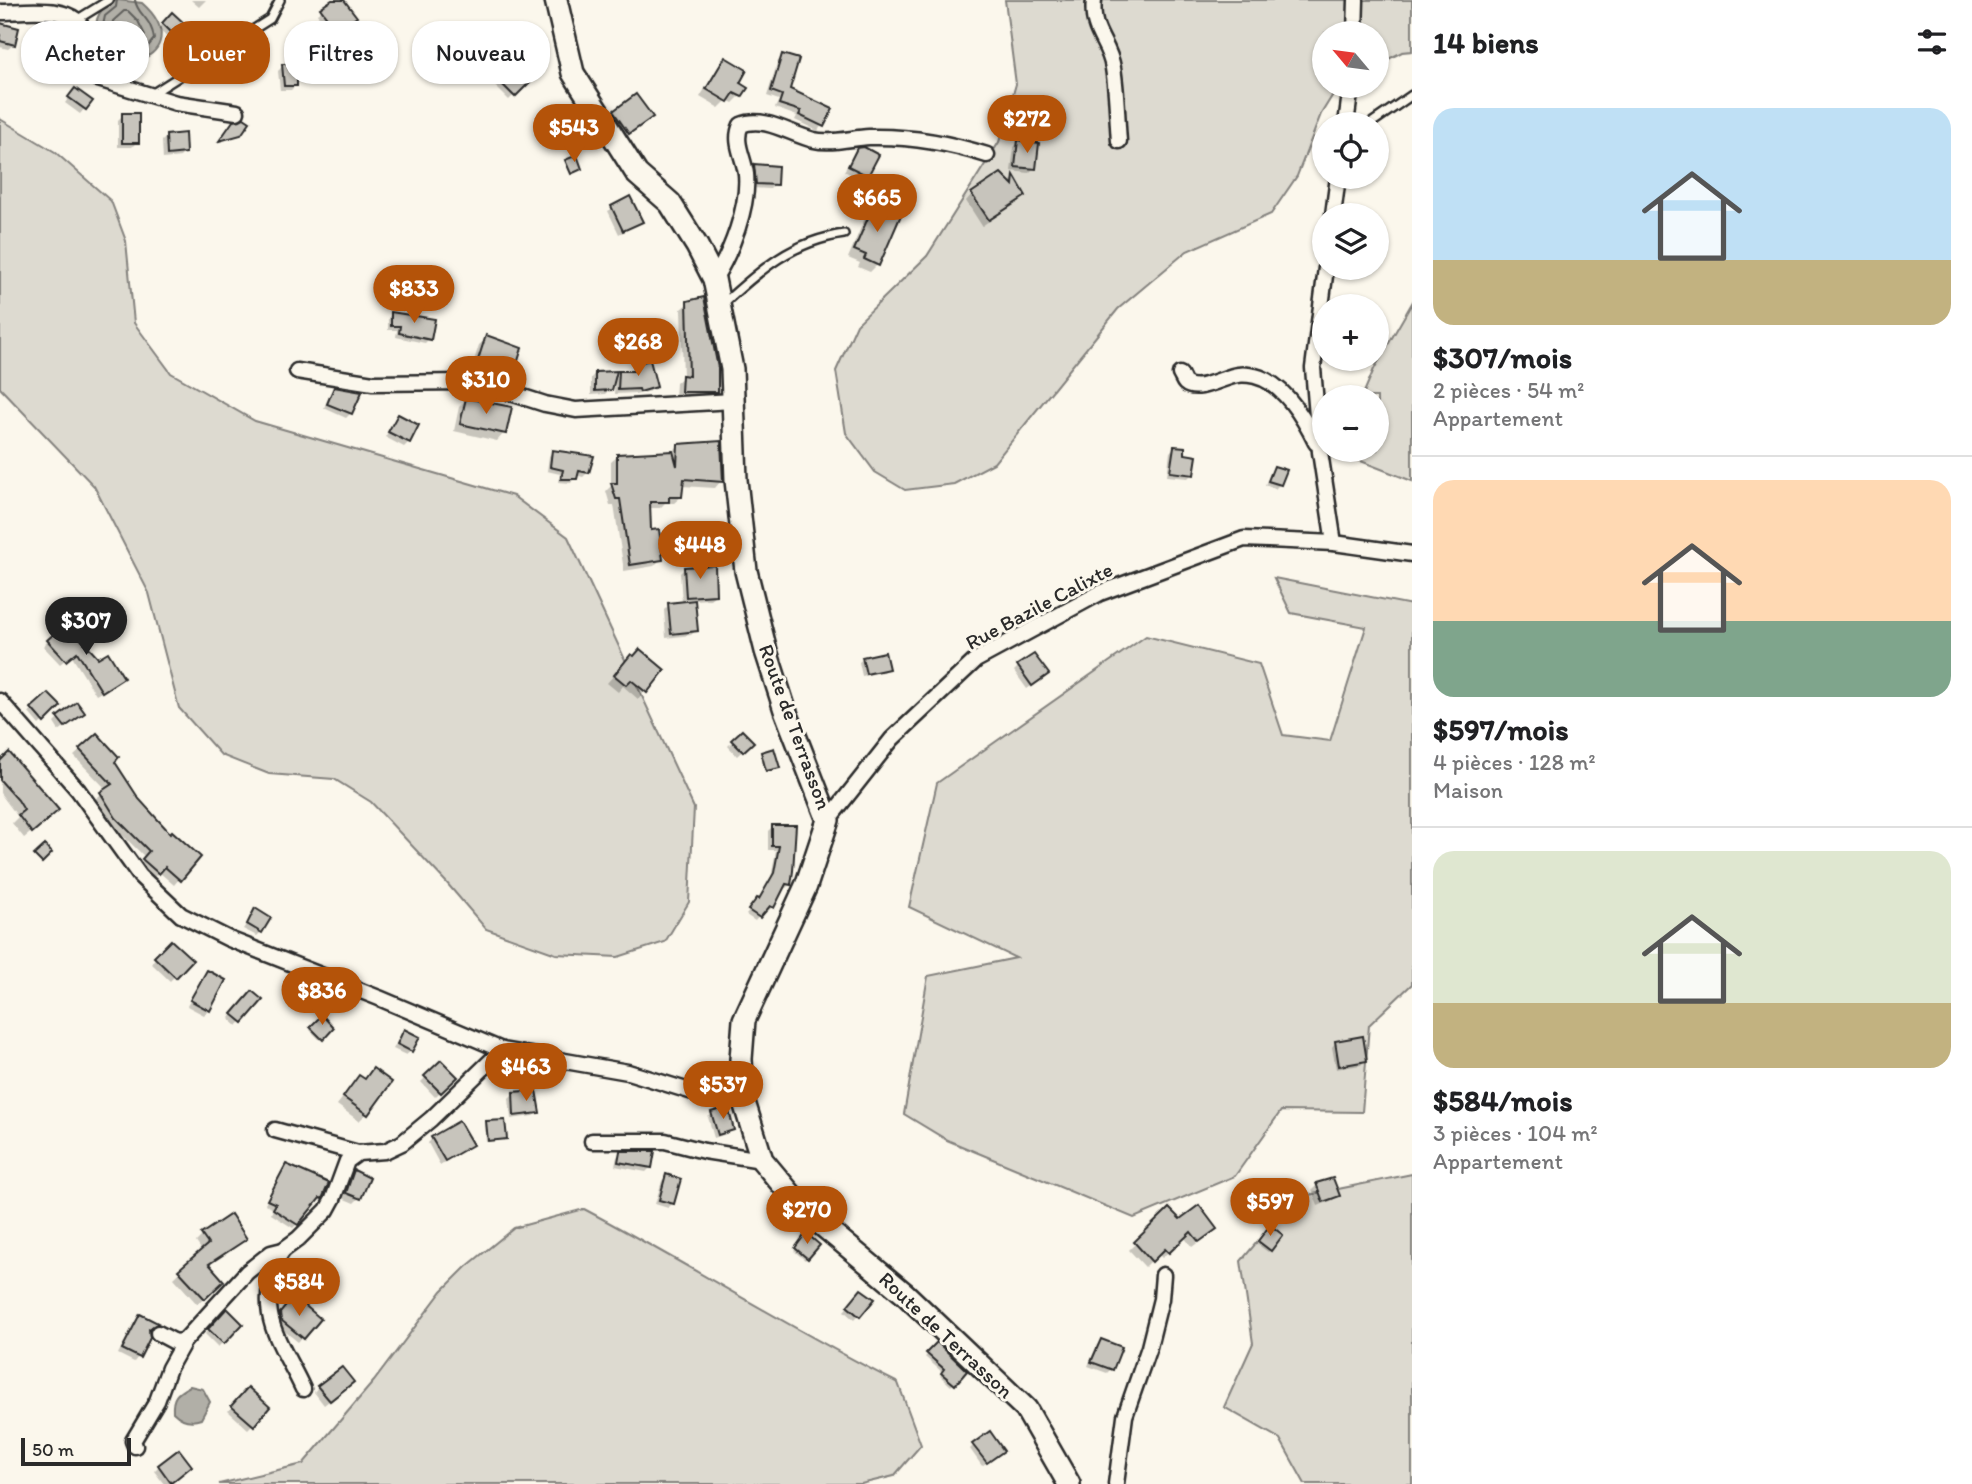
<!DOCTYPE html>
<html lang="fr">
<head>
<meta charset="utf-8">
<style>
	:root { --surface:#fff; --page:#f2f2f2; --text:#202124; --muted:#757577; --line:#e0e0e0; --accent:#b45309 }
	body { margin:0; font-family:Itim,sans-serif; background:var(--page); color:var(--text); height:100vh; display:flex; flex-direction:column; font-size:26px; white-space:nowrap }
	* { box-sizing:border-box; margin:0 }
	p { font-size:23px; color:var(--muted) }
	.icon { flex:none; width:38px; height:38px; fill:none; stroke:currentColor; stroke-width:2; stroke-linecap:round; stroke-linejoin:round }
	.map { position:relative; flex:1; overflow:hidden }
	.sheet { display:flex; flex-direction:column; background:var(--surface); width:560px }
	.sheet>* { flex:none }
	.top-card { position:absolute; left:21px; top:21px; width:665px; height:63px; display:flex; gap:14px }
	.needle { width:46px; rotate:299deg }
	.tools { position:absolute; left:1312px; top:21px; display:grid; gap:14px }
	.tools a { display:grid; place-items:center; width:77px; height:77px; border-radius:50%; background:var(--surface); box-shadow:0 2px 5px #0004; font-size:35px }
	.scale { position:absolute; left:21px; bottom:18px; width:110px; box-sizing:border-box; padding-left:7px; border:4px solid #2b2b2b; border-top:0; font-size:19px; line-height:24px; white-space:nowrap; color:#2b2b2b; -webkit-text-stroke:5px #fbf7ec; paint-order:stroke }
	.price { position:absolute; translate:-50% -60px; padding:0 16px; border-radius:24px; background:var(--accent); color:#fff; font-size:23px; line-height:46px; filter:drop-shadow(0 2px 4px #0008) }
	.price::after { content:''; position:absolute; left:50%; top:42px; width:21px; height:16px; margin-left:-10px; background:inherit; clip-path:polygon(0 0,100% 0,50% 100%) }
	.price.selected { background:#222; color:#fff }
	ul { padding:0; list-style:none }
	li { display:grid; align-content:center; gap:14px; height:371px; padding:0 21px }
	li+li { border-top:2px solid var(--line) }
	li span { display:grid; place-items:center; height:217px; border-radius:21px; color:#555 }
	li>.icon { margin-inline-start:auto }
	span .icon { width:126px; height:126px; fill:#fffc; stroke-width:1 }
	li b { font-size:30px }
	h2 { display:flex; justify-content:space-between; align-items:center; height:84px; padding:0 21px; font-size:30px }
	.pill { padding:0 24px; border-radius:28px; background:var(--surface); box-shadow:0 2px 5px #0004; font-size:24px; line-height:63px }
	.pill.selected { background:var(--accent); color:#fff }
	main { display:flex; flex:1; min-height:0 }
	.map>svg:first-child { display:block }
	.green { fill:#dddad0; stroke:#84827e; stroke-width:2 }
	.water { fill:#b1afa7; stroke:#7b7a75; stroke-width:2 }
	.shadow { fill:#0003 }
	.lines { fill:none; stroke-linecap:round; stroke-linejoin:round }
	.shore { stroke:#61605d; stroke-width:2 }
	.building { fill:#c7c4bc; stroke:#2b2b2b; stroke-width:2 }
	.lane-casing { stroke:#2b2b2b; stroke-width:12 }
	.street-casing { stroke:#2b2b2b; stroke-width:19 }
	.secondary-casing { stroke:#2b2b2b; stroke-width:26 }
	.lane { stroke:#fbf7ec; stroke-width:7 }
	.street { stroke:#fbf7ec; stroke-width:14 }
	.secondary { stroke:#fbf7ec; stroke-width:21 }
	.labels { text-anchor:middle; stroke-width:6; stroke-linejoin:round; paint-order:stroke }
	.street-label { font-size:21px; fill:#2b2b2b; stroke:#fbf7ec }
</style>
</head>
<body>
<main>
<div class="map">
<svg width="1412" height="1484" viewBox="0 0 1412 1484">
	<rect width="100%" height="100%" fill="#fbf7ec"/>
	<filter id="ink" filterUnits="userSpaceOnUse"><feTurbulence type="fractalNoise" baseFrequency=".0143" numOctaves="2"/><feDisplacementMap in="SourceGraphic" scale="14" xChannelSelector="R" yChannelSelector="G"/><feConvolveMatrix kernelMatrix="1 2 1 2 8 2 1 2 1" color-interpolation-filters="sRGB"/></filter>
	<g filter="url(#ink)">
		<g class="green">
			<polygon points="1005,0 1412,0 1412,51 1402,52 1377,65 1377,33 1325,33 1325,86 1340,86 1337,88 1321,114 1297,176 1271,214 1187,251 1118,309 994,463 954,484 905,490 875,472 846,433 836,371 857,324 927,256 999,142 1016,84"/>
			<polygon points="0,119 55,152 111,201 126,241 134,323 171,373 255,421 513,496 568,537 694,808 689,902 665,942 618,957 556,954 486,929 446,882 371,802 334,779 269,774 221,755 179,708 149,593 94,486 0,388"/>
			<polygon points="1412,303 1412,481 1353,458 1352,450 1377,450 1377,397 1362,397 1374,369"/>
			<polygon points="1274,578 1412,605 1412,984 1369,1025 1362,1112 1281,1111 1235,1176 1134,1218 947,1140 904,1114 928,976 1016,958 909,907 937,783 1146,636 1259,664 1283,735 1330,741 1366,627 1291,613"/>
			<polygon points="1412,1174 1412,1484 1305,1484 1280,1439 1224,1407 1253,1343 1241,1261 1294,1198"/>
			<path d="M584,1209c106,56 207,120 314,174l23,62 -27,31 -33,8h-642l84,-20 71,-83 68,-90 24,-24 48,-39z"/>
		</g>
		<g class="water">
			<path d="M118,0l24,3c61,54 -46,87 -46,25 0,-16 9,-23 22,-28z"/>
			<path d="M190,1386l13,3 7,13 -9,17c-11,4 -20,1 -28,-7 -1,-16 4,-19 17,-26z"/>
		</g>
		<g class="shadow">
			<polygon points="191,0 206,0 199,7"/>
			<polygon points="335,0 342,0 350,21 332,34 317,14"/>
			<polygon points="172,14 182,24 168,38 158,29"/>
			<polygon points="0,24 17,29 13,45 8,49 0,47"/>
			<polygon points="42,28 52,46 47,51 37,50 38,33"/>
			<polygon points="783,56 788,90 831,109 818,131 795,120 797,116 775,108 779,100 767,96 778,61"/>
			<polygon points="725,60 737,83 740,96 733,103 727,100 719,108 700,97 718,67"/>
			<polygon points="513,65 530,79 509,100 493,84"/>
			<polygon points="283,66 296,85 291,90 280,90 278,71"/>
			<polygon points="71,95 90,102 80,114 65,103"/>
			<polygon points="636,96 646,121 623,137 609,117"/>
			<polygon points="123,115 137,142 132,147 118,147 118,120"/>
			<polygon points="166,137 185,152 180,157 163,159 162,141"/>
			<polygon points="1019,142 1034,168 1029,173 1011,171 1014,147"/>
			<polygon points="858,150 877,155 862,180 844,171"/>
			<polygon points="755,166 775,184 770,189 752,188 750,171"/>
			<polygon points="1014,178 1024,196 982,226 966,201 972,194 1009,183"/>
			<polygon points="630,199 641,222 619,234 608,211"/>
			<polygon points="875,206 877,265 870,272 858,267 860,263 848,258 867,213"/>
			<polygon points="688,303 716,391 710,398 675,398 676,383 683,377 681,309"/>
			<polygon points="392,313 429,339 425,343 396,337 397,330 388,330 388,318"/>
			<polygon points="487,338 509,382 501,390 476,383 479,373 471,370 479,345"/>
			<polygon points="634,366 655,387 650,391 635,395 635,393 614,394 615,378 620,373 630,373"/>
			<polygon points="595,373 610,389 605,394 591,395 591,378"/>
			<polygon points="335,389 351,413 346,418 324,408 330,393"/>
			<polygon points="467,399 504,433 497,441 454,431 459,407"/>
			<polygon points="398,416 409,442 404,447 385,437"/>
			<polygon points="679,445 721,481 715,488 682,486 681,497 674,503 665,503 660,508 648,508 649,533 661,559 654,566 624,571 614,505 610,505 606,491 611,486 611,462 618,456 672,452"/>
			<polygon points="1174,448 1183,456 1192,474 1188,478 1167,476 1170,452"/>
			<polygon points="553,451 588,472 583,477 576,475 571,483 558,482 560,474 547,471 549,456"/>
			<polygon points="1274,468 1280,484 1275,489 1265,485 1270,473"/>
			<polygon points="703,538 721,554 717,558 701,560 699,542"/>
			<polygon points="685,568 715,595 710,599 693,600 696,630 691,635 666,638 664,610 669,605 682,603 680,573"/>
			<polygon points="65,625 98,661 122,678 117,683 96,695 71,655 60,664 43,646"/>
			<polygon points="863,659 887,668 883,672 862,676 859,662"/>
			<polygon points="624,664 645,691 638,699 623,686 618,692 607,683"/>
			<polygon points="1018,667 1042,678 1027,689 1014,671"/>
			<polygon points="48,695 58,706 39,725 29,713"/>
			<polygon points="78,717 59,731 54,723 59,718"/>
			<polygon points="742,732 752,742 737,756 728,746"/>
			<polygon points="97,735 179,879 174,885 159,872 152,879 138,866 145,857 111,824 95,799 107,790 74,756"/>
			<polygon points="762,754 778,767 765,772 760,756"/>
			<polygon points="0,763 51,816 24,838 12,823 18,817 0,793"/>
			<polygon points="772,827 794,827 795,844 790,884 786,888 782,888 772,907 768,911 765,909 755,921 746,915 758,901 771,879 776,850 768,850 768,831"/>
			<polygon points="256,910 261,932 257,936 243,929"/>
			<polygon points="171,942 190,960 170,981 151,963"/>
			<polygon points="207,972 209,1010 204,1015 187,1006"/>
			<polygon points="248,997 261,1000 237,1026 229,1019"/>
			<polygon points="322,1018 332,1028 320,1040 310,1030"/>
			<polygon points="404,1032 411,1051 406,1055 393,1049"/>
			<polygon points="1336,1042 1365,1060 1361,1065 1336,1069 1332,1047"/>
			<polygon points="441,1062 455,1077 435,1097 421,1082"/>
			<polygon points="373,1070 366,1114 359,1121 337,1105 359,1077 364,1080"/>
			<polygon points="513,1094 538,1112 533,1116 511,1119 509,1098"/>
			<polygon points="712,1114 732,1129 729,1133 714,1138 708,1117"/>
			<polygon points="487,1123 505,1139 486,1142 485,1124"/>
			<polygon points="433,1138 471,1144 440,1165 428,1143"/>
			<polygon points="621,1152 651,1167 646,1172 615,1166 617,1157"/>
			<polygon points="287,1166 297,1224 293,1228 271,1214 273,1209 265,1204"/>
			<polygon points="354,1173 368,1178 359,1198 354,1203 342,1198 349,1177"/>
			<polygon points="666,1176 673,1203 668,1208 655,1204 662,1181"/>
			<polygon points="1317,1185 1337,1195 1333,1200 1318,1206 1312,1190"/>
			<polygon points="1169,1210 1180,1222 1208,1235 1192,1247 1184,1237 1162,1258 1158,1254 1145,1267 1129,1250"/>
			<polygon points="1270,1227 1270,1250 1268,1252 1257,1244"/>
			<polygon points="202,1236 245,1239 208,1266 222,1281 197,1304 174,1278 202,1251 196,1242"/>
			<polygon points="806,1236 818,1245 805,1260 794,1251"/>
			<polygon points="857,1296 872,1300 854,1320 844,1311"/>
			<polygon points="290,1303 318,1319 298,1342 277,1325 276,1319"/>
			<polygon points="227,1311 241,1324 218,1347 205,1334"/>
			<polygon points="140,1316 138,1357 134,1362 118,1354 135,1321"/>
			<polygon points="1101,1341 1111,1369 1107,1373 1088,1366 1097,1345"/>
			<polygon points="937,1345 965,1371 951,1386 940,1376 943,1373 925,1357"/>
			<polygon points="318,1387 347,1387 324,1405 314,1392"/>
			<polygon points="248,1389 268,1408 248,1429 228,1411"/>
			<polygon points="974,1445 998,1454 982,1466 970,1449"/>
			<polygon points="159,1466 185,1471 168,1484 164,1484 154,1471"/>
		</g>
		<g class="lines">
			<g class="shore">
				<path d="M117,0l-1,7 -11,9c-5,17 2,33 19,40l21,-6 9,-11c-2,-21 -17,-24 -19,-39"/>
				<path d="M124,11h4l10,10 7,14c-8,22 -39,10 -32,-14z"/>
			</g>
		</g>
		<g class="building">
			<polygon points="332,0 344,0 357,17 337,31 320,8"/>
			<polygon points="172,12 185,24 174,35 162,23"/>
			<polygon points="0,23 19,28 15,45 0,41"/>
			<polygon points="42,27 54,27 53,47 41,46"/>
			<polygon points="782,54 799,59 790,89 833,109 824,127 799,115 801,111 779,104 782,95 771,91"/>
			<polygon points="725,57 747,70 740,83 748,88 742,97 734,93 728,102 706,89"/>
			<polygon points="513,62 533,79 515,97 496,78"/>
			<polygon points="282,64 297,64 297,86 284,86"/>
			<polygon points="75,88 93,101 86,110 68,97"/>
			<polygon points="636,94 653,117 629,134 613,111"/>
			<rect x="122" y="113" width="17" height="30"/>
			<polygon points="244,118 250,122 241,135 219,141 233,121"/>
			<polygon points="185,133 186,153 167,155 166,135"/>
			<polygon points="1018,140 1039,143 1036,169 1015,167"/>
			<polygon points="864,147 879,155 868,176 848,166 857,148"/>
			<polygon points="577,155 582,169 571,174 565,160"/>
			<polygon points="754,164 778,166 777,185 756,184"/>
			<polygon points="1001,173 1013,185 1014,175 1026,196 989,220 971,193"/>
			<polygon points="630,196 643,222 623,231 611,206"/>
			<polygon points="874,204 901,215 879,266 864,259 866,255 854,250"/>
			<polygon points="704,297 718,368 718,392 681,392 682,375 689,376 687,301"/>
			<polygon points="391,312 435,319 431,340 399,333 400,326 391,326"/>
			<polygon points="486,335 522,348 511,383 483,375 486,365 477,363"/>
			<polygon points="650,360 657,387 640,392 639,389 618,390 619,371 635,371 633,364"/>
			<polygon points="617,371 612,390 595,391 595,372"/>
			<polygon points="334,387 362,392 352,414 327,404"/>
			<polygon points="466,398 512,407 506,434 460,424"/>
			<polygon points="398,414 419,425 410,443 388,432"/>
			<polygon points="721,441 723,482 684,479 682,497 669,497 669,502 650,502 651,530 659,529 663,560 630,565 620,499 616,499 611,483 617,483 617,454 673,451 677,466 678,444"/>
			<polygon points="1174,446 1185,447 1185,454 1197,456 1194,475 1170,472"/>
			<polygon points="552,450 594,456 589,473 579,471 577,479 561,479 563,470 550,467"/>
			<polygon points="1274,466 1287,470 1281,485 1268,481"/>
			<polygon points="720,534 723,555 705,556 702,536"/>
			<polygon points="715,565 716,595 686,597 684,567"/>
			<polygon points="695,600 698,631 671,634 668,603"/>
			<polygon points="66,623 98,658 108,652 124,678 102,692 77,652 66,661 47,640"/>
			<polygon points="640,649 665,670 647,693 631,680 626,685 614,675 631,654 634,656"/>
			<polygon points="885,652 889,669 866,674 862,657"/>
			<polygon points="1034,654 1049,674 1032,686 1017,665"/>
			<polygon points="48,693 61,706 44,723 31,708"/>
			<polygon points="77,702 85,713 65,727 57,717"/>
			<polygon points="742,730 754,742 743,752 731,740"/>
			<polygon points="97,733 119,757 115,762 139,799 170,833 172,831 201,857 181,881 165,867 159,874 142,859 149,851 116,818 100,792 112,784 79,749"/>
			<polygon points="774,748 780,768 766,771 761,752"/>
			<polygon points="9,752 59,810 32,833 18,815 24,810 18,800 0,780 0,761"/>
			<polygon points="772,825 796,825 793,871 791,885 786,884 774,908 770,906 760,918 748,910 757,898 759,899 774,873 779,846 772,846"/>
			<polygon points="45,845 52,853 42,863 34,855"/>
			<polygon points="255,908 271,918 262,933 247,924"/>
			<polygon points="171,940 193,960 176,978 154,957"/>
			<polygon points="207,970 226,980 210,1011 190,1000"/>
			<polygon points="252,991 263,1000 243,1023 232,1014"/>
			<polygon points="322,1015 334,1028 323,1040 310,1027"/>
			<polygon points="404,1029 420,1037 412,1052 397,1044"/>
			<polygon points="1363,1036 1367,1061 1339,1066 1335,1041"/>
			<polygon points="441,1060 458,1077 441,1093 424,1076"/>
			<polygon points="373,1068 392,1082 368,1115 343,1097 359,1075 365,1079"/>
			<polygon points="536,1090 540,1113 514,1116 513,1092"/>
			<polygon points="728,1107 734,1130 718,1135 711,1112"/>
			<polygon points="505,1120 507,1139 488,1141 486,1121"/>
			<polygon points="459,1121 473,1145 445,1161 431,1137"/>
			<polygon points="620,1151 655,1151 652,1168 618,1162"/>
			<polygon points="286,1164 329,1183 322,1199 320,1198 298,1225 273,1209 276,1204 267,1200"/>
			<polygon points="354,1170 370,1178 361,1199 346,1193"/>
			<polygon points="666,1174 681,1179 674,1204 659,1200"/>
			<polygon points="1333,1178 1340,1196 1323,1202 1316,1183"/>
			<polygon points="1199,1205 1217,1229 1199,1242 1191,1232 1169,1253 1165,1249 1152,1262 1134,1242 1169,1208 1180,1219"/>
			<polygon points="231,1214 247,1239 209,1264 224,1281 205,1299 178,1270 208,1244 201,1234"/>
			<polygon points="1270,1225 1283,1235 1271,1251 1258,1241"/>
			<polygon points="806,1233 820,1245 808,1259 795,1248"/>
			<polygon points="861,1289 875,1299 860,1317 847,1306"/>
			<polygon points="294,1296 321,1319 304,1339 281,1320 280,1313"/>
			<polygon points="227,1308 243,1324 224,1344 208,1329"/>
			<polygon points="140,1314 158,1323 149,1329 150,1338 140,1358 122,1349"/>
			<polygon points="1101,1339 1122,1347 1113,1370 1091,1362"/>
			<polygon points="937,1342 967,1371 955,1385 941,1373 944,1369 926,1353"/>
			<polygon points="342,1367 354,1382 330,1401 317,1386"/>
			<polygon points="248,1387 270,1407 254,1426 231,1406"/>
			<polygon points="990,1431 1004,1451 987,1463 972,1444"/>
			<polygon points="179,1449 192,1466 171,1483 158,1465"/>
		</g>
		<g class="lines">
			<g class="lane-casing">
				<g id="lane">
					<polyline points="78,19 109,0"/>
					<polyline points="150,95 270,19 280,0"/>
					<polyline points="1370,124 1412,95"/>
					<path d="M724,303c36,-33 69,-62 120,-69"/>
				</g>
			</g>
			<g class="street-casing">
				<g id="street">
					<path d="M1094,0c-4,33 15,41 19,68 4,24 4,49 6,73"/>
					<path d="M0,12c24,0 75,-9 84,20 5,16 6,32 14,47l78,24 61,9"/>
					<polyline points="1355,33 1356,0"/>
					<polyline points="1346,124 1351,86"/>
					<polyline points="1333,215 1338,177"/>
					<polyline points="1326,268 1313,368 1320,452 1334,543"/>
					<path d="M714,279c17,-26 35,-73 32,-105 -2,-17 -13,-32 -5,-49 24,-10 50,10 73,15 17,4 37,-2 55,-3 38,-1 81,6 118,18"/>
					<polyline points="297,371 373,383 466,382 489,386 545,404 576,410 733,401"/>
					<path d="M1180,374c2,3 3,7 5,9 12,11 40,-7 53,-8 5,-1 12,0 17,1 29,7 49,42 61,67"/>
					<polyline points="0,701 78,790 140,876 181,915 229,939 379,998 502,1050 628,1072 696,1093 743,1099"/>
					<polyline points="828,820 892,739 976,660 1100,593 1244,539 1334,543 1412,554"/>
					<polyline points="275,1130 358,1153"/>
					<polyline points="592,1141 665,1141 704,1151 762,1160"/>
					<path d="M283,1250c-9,12 -11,22 -13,36 -7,41 17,67 33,103"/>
					<polyline points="158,1333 175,1342 184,1341"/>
					<polyline points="135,1446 133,1441 157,1401 169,1368 184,1341 247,1272 271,1253 283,1250 298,1239 327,1210 333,1199 347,1161 358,1153 385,1151 402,1143 431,1119 502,1050"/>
					<polyline points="1116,1484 1125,1416 1149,1347 1161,1299 1163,1275"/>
				</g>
			</g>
			<g class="secondary-casing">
				<polyline id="secondary" points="556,0 573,73 637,174 670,203 697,246 714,279 732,369 736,480 746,571 766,651 785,710 828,820 806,886 744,1020 741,1059 743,1099 762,1160 803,1209 905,1294 1026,1409 1069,1484"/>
			</g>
			<use href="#lane" class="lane"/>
			<use href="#street" class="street"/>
			<use href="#secondary" class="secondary"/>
		</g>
	</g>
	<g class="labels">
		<g class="street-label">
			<text transform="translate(1039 606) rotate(-28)" y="7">Rue Bazile Calixte</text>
			<text transform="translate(795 727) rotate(70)" y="7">Route de Terrasson</text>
			<text transform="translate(946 1335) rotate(43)" y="7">Route de Terrasson</text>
		</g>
	</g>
</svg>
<div class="tools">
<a><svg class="needle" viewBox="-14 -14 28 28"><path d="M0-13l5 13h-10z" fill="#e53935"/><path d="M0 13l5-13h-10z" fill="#757577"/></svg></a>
<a><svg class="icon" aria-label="locate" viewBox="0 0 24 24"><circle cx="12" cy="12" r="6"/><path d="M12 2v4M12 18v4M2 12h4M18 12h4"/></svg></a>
<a><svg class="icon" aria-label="layers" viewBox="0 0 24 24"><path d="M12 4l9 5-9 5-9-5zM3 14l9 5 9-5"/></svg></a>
<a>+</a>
<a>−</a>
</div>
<div class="scale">50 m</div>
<b class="price" style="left:1027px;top:155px">$272</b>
<b class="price" style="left:574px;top:164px">$543</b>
<b class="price" style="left:877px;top:234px">$665</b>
<b class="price" style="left:414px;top:325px">$833</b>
<b class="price" style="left:638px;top:378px">$268</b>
<b class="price" style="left:486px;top:416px">$310</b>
<b class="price" style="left:700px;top:581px">$448</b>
<b class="price selected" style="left:86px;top:657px">$307</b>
<b class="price" style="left:322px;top:1027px">$836</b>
<b class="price" style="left:526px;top:1103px">$463</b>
<b class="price" style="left:723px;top:1121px">$537</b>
<b class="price" style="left:1270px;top:1238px">$597</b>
<b class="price" style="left:807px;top:1246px">$270</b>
<b class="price" style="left:299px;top:1318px">$584</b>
<div class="top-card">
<a class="pill">Acheter</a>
<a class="pill selected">Louer</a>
<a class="pill">Filtres</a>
<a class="pill">Nouveau</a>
</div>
</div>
<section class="sheet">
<h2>14 biens<svg class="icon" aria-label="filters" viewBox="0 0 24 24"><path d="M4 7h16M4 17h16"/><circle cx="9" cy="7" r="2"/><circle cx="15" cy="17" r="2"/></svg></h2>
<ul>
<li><span style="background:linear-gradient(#bfe0f5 70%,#c2b280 0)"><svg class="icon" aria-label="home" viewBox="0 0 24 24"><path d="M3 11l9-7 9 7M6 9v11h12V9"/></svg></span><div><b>$307/mois</b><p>2 pièces · 54 m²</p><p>Appartement</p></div></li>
<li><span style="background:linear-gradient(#ffd9b3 65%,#7fa58c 0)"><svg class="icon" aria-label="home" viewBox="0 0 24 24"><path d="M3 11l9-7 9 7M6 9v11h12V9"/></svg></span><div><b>$597/mois</b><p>4 pièces · 128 m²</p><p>Maison</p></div></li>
<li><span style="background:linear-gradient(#dfe7d0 70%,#c2b280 0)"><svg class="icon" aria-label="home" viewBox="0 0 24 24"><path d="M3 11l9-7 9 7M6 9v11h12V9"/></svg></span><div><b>$584/mois</b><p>3 pièces · 104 m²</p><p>Appartement</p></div></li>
</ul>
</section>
</main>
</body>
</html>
